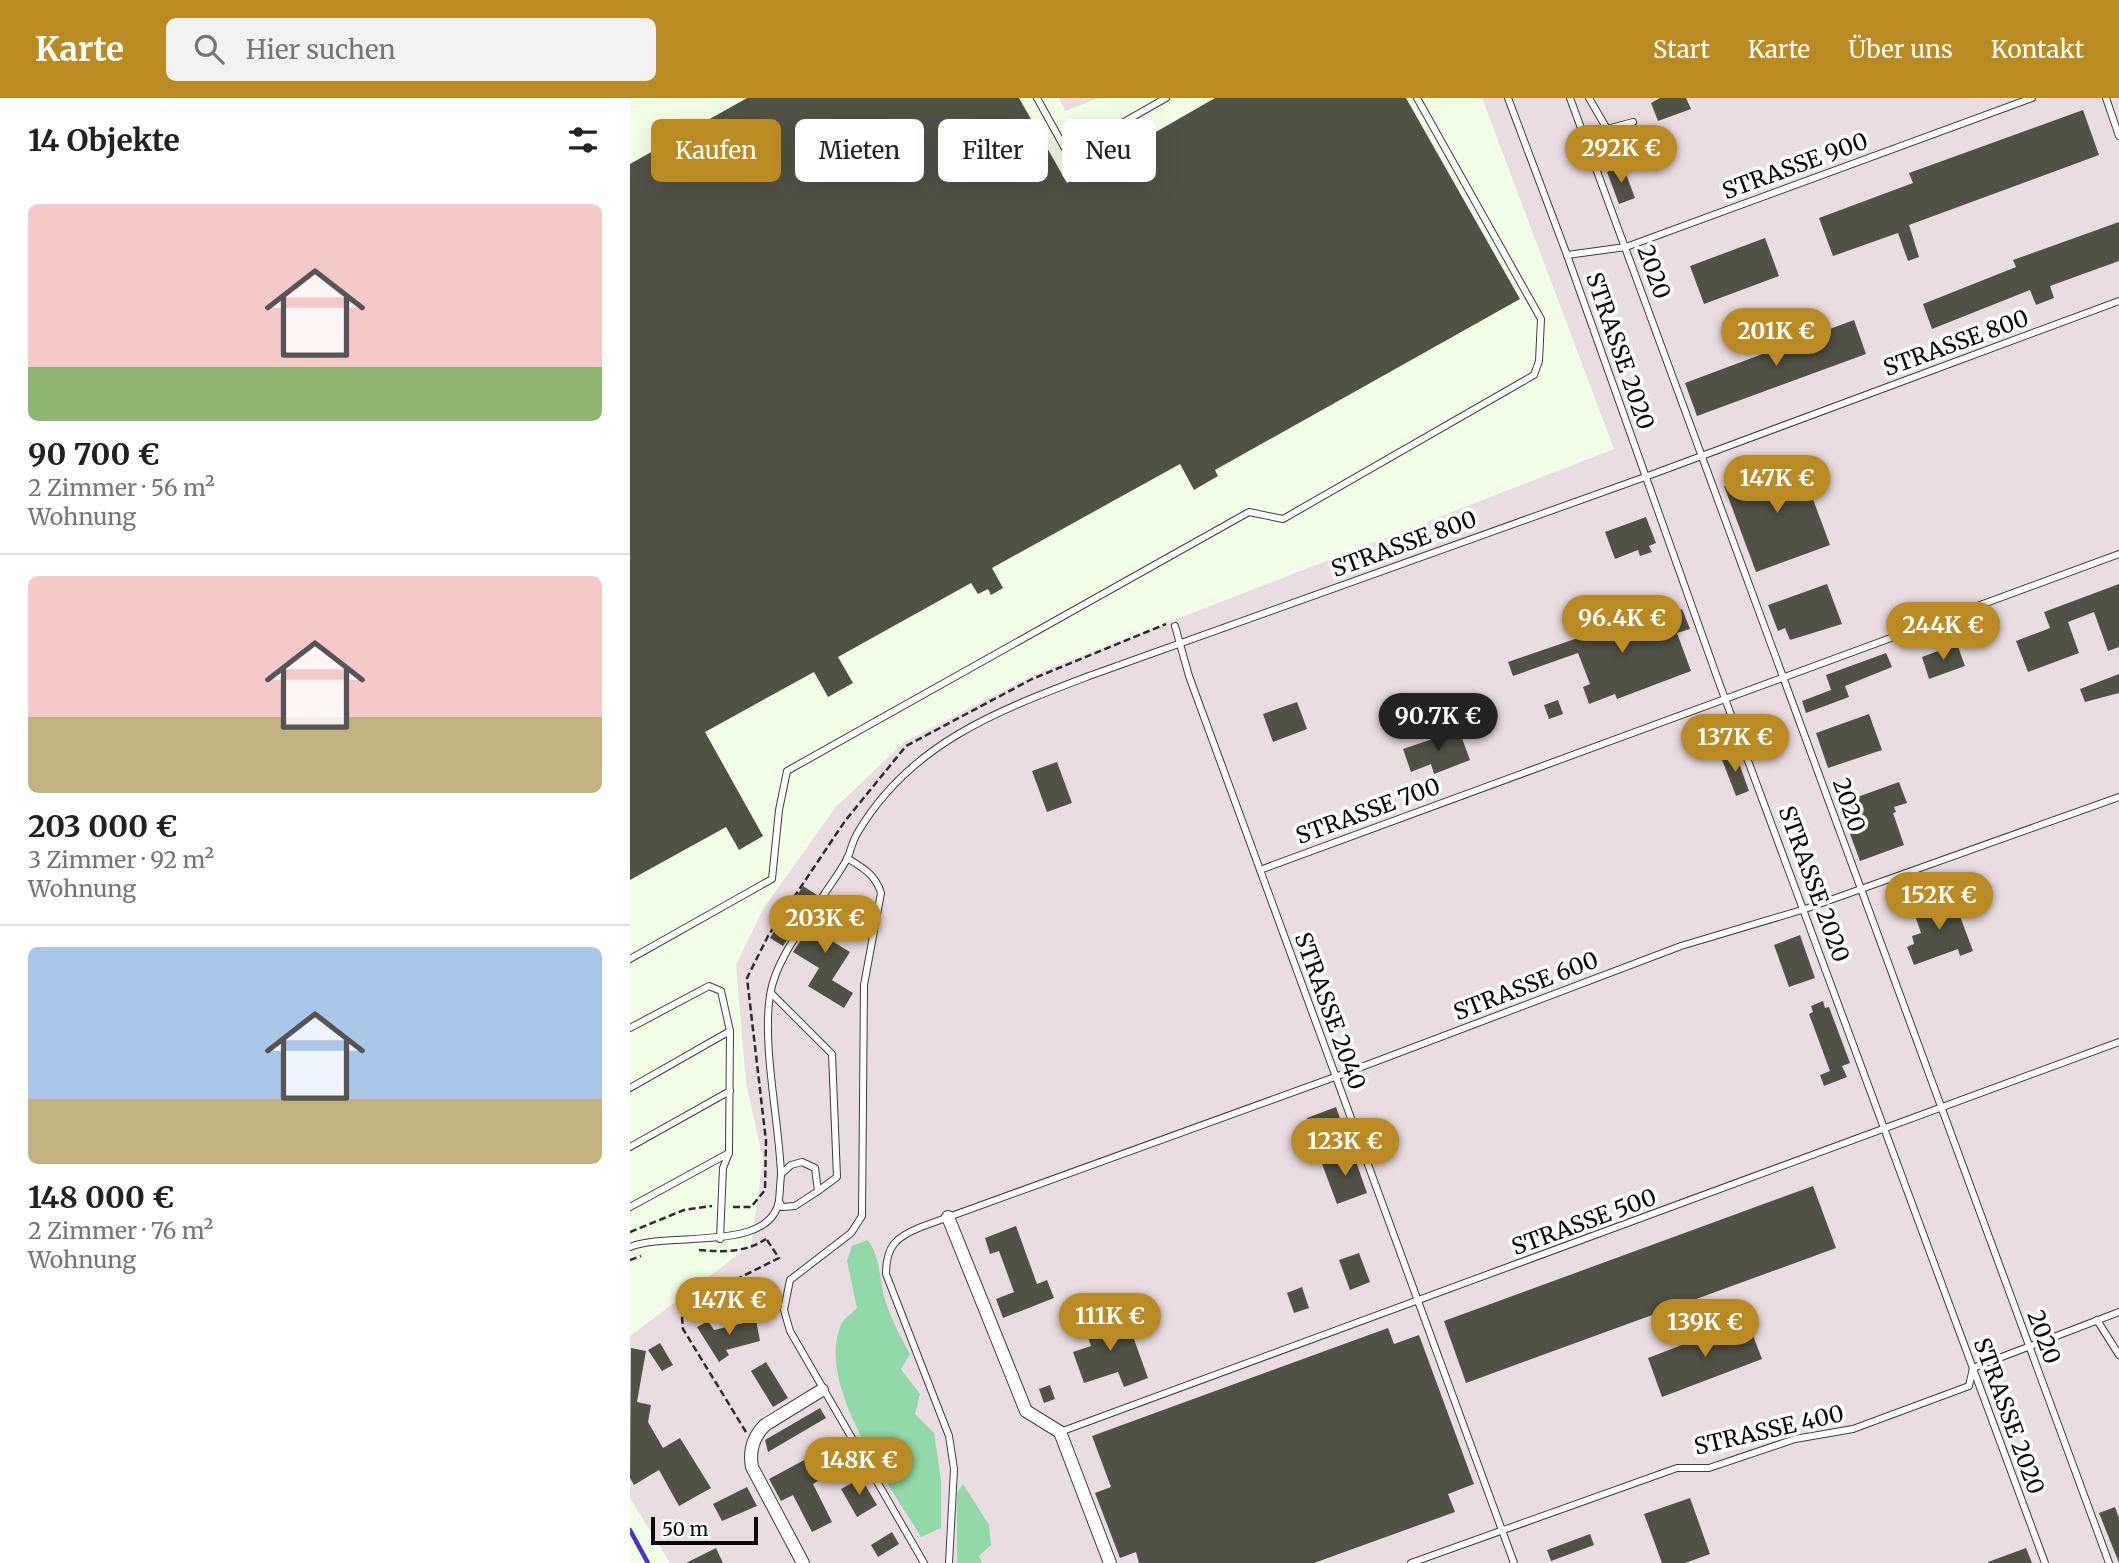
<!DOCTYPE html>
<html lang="de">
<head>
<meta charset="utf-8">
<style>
	:root { --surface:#fff; --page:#f2f2f2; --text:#202124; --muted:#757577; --line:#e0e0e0; --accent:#ba8b22 }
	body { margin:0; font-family:Merriweather,serif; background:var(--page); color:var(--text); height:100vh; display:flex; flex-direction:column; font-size:26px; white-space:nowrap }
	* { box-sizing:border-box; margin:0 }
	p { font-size:23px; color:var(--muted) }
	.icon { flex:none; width:38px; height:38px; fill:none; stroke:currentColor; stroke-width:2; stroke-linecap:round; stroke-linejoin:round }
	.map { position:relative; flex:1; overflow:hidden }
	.details { display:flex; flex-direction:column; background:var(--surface); width:630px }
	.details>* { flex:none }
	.banner { position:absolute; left:21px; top:21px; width:665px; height:63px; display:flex; gap:14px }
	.scale { position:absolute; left:21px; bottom:18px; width:107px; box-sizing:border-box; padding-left:7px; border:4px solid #0a0a0a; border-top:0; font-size:19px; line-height:24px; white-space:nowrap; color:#0a0a0a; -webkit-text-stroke:5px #fff; paint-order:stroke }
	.price { position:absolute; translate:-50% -60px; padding:0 16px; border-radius:24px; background:var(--accent); color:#fff; font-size:23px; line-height:46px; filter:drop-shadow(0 2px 4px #0008) }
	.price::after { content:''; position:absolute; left:50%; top:42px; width:21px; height:16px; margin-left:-10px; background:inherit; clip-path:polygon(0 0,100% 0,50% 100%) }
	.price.active { background:#222; color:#fff }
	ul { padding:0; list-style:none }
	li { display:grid; align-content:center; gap:14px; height:371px; padding:0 28px }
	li+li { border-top:2px solid var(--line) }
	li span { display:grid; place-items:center; height:217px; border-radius:10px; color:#555 }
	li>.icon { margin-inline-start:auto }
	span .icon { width:126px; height:126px; fill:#fffc; stroke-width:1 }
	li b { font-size:30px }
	h2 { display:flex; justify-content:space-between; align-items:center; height:84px; padding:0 28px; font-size:30px }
	.tag { padding:0 24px; border-radius:10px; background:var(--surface); box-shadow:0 7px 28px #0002; font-size:24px; line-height:63px }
	.tag.active { background:var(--accent); color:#fff }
	header { display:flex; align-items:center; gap:42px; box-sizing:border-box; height:98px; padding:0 35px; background:var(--accent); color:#fff }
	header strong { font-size:33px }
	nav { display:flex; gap:38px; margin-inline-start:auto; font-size:24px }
	.search { width:490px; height:63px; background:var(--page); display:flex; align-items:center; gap:18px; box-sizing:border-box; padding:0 24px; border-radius:10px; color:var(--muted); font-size:26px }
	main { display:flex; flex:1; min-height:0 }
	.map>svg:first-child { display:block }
	.industrial { fill:#eadde2 }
	.forest { fill:#91d9a6 }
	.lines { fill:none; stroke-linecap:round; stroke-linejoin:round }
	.stream { stroke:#4732ce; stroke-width:4.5 }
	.building { fill:#515246 }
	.service-casing { stroke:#3d3d3d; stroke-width:8 }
	.minor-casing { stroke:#3d3d3d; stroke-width:14 }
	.path { stroke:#2c2c2c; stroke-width:2.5; stroke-dasharray:7 3.5; stroke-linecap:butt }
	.service { stroke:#fff; stroke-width:6 }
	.minor { stroke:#fff; stroke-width:12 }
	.labels { text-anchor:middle; stroke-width:7; stroke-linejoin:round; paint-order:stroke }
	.street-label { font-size:23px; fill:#0a0a0a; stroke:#fff }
</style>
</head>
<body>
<header>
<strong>Karte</strong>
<div class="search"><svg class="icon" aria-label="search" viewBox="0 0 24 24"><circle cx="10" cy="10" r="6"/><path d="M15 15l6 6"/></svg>Hier suchen</div>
<nav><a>Start</a><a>Karte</a><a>Über uns</a><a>Kontakt</a></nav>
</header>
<main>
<section class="details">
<h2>14 Objekte<svg class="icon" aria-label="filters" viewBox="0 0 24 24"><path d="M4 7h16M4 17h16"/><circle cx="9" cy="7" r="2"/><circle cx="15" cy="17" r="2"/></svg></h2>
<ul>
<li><span style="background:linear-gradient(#f6c9c9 75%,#8fb573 0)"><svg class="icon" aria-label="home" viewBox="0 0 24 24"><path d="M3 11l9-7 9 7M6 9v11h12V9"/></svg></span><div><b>90 700 €</b><p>2 Zimmer · 56 m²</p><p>Wohnung</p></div></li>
<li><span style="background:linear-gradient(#f6c9c9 65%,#c2b280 0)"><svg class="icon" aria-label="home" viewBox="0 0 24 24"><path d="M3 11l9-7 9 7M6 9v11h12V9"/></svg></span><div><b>203 000 €</b><p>3 Zimmer · 92 m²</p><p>Wohnung</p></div></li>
<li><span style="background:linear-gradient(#a9c7e8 70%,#c2b280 0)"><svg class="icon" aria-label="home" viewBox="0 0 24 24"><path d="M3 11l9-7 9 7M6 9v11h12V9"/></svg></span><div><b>148 000 €</b><p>2 Zimmer · 76 m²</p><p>Wohnung</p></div></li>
</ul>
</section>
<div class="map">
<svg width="1489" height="1465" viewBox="0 0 1489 1465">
	<rect width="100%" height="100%" fill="#f2ffe7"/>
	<g class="industrial">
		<polygon points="429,0 469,0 435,13"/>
		<polygon points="852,0 1489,0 1489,1465 40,1465 0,1400 0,1238 121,1147 133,1062 116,985 106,867 133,811 205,710 274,644 405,576 984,351"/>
	</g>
	<g class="forest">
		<path d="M237,1142c14,14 12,43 19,63 6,18 15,35 24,51l-9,15 19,25 -5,20 19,19 7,47v48l-20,9c-30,-51 -108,-155 -79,-214 3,-5 11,-11 15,-15l-10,-47 5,-15z"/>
		<polygon points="333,1386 359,1427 361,1447 349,1458 352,1465 327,1465 327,1395"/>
	</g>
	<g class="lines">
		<polyline class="stream" points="0,1432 18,1465"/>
	</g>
	<g class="building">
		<polygon points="117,0 389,0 437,85 585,0 776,0 890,201 585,372 588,378 564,392 550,366 362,470 373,490 361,497 358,491 348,496 341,485 208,559 223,585 198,599 184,574 75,634 133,738 109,752 96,729 0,782 0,66"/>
		<polygon points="1030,0 1056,0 1061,11 1028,23 1021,5"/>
		<polygon points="1453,12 1469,57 1279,127 1289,159 1278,163 1268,135 1203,158 1189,120 1283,85 1279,75"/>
		<polygon points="1013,31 1016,43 985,53 981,42"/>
		<polygon points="993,68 1005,100 989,106 977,74"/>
		<polygon points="1489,124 1489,163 1420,188 1424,200 1406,207 1400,192 1302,231 1293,206 1386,169 1383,162"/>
		<polygon points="1135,140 1149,178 1074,206 1060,168"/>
		<polygon points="1224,222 1236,256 1067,318 1055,285"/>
		<polygon points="1168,361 1200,447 1126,474 1094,388"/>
		<polygon points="1016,419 1026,445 1019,448 1022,454 1010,458 1008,452 985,461 975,434"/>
		<polygon points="1197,486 1212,526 1160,542 1155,530 1148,533 1138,507"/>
		<polygon points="1489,486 1489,549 1478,553 1464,514 1438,524 1449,555 1398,574 1386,543 1420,530 1414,514"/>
		<polygon points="1038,509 1041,515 1052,511 1060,531 1047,535 1061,573 987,601 985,596 959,606 953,589 960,586 948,555 883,578 878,564"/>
		<polygon points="1327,546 1335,568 1299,581 1292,559"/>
		<polygon points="1256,555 1262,569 1215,588 1219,599 1176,615 1172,603 1201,592 1196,577"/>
		<polygon points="1489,576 1489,595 1455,604 1450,591"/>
		<polygon points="928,602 933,616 919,621 914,607"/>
		<polygon points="667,604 677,631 643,644 633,616"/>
		<polygon points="1239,616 1252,652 1198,670 1186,635"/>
		<polygon points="829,632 840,662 804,676 801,666 781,674 773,651"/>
		<polygon points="1105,654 1119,693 1106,698 1091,659"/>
		<polygon points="427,664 442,705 417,714 402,673"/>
		<polygon points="1269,684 1277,705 1264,709 1266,714 1263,715 1274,747 1230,763 1220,736 1230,730 1219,702"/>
		<polygon points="173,788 187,797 153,848 140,840"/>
		<polygon points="1322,797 1343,853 1330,858 1328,851 1284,867 1277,849 1284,846 1282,838 1291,835 1283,812"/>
		<polygon points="197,803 214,814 197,840 220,854 202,882 223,895 214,910 178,888 189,870 163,854"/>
		<polygon points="1170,837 1185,880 1159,889 1144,847"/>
		<polygon points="1193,903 1195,910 1199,909 1220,965 1212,968 1217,979 1194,988 1190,977 1200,973 1179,916 1183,914 1181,908"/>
		<polygon points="706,1009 713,1029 684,1039 677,1020"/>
		<polygon points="723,1055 737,1095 707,1106 692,1066"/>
		<polygon points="1183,1088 1206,1150 836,1285 814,1223"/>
		<polygon points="386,1128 407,1186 417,1182 424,1200 373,1220 366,1201 384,1194 369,1153 360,1156 355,1140"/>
		<polygon points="729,1155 740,1184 720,1192 709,1162"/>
		<polygon points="672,1189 679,1210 664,1215 657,1195"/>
		<polygon points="483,1214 492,1237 501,1233 518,1280 494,1289 488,1274 454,1285 443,1254 461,1248 455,1230 457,1224"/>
		<polygon points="126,1222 130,1243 96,1252 99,1257 89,1264 67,1229 78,1223 84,1232"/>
		<polygon points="1117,1222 1132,1261 1032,1299 1018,1260"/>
		<polygon points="758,1230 764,1246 789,1237 844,1386 818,1396 825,1414 684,1465 509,1465 506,1454 490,1460 465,1395 481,1389 462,1338"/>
		<polygon points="30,1245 43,1267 32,1273 18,1252"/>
		<polygon points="1,1250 16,1253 7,1304 21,1307 18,1324 33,1350 50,1340 81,1390 49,1408 29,1372 4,1387 0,1380"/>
		<polygon points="136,1264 158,1300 143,1309 121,1273"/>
		<polygon points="420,1287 425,1301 414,1305 409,1291"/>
		<polygon points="190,1310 196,1320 138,1354 135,1342"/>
		<polygon points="176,1361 188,1383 183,1386 202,1424 182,1434 163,1397 151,1403 139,1381"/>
		<polygon points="231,1380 247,1407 227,1419 211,1391"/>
		<polygon points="117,1389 127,1408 92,1423 83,1406"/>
		<polygon points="1060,1400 1080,1456 1055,1465 1032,1465 1014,1416"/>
		<polygon points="1485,1409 1489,1420 1489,1465 1469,1415"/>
		<polygon points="262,1434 269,1446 248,1459 241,1447"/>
		<polygon points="960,1436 964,1447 921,1463 917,1452"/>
		<polygon points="86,1450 93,1465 56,1465"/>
		<polygon points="1396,1450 1402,1465 1358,1465 1358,1464"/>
	</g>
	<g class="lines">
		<g class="service-casing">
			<g id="service">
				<polyline points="407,0 438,56 536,0"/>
				<polyline points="878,0 937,157 1087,579 1415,1465"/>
				<polyline points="940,0 1479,1465"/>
				<polyline points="959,0 977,31 1003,24"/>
				<polyline points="1476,0 1489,38"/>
				<polyline points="937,157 996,149 1402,0"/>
				<polyline points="545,528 559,578 884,1465"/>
				<path d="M217,760c16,10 28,16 34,35l-17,92 -2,231 -11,17 -61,47 -6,30 6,21 134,232"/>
				<polyline points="630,772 1489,456"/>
				<polyline points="0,861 142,781 149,712 157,673 619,414 653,421 904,277 909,263 911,221 787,0"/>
				<polyline points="141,895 202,956 207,1079 188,1093"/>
				<polyline points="0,930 79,888 91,893 100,933 99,1055"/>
				<polyline points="0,990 100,933"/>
				<polyline points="0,1049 100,993"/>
				<polygon points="172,1064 185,1070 188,1093 165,1108 152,1109 149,1103 151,1076 161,1067"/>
				<path d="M151,1076c-2,-53 -19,-129 -11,-179 6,-37 36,-72 55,-102 8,-12 17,-24 23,-36 3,-8 5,-17 10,-25 53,-89 139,-121 231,-156l556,-199 474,-176"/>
				<polyline points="0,1109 99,1055 93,1070 90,1141"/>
				<path d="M0,1149c39,-16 140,6 149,-46"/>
				<polyline points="1467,1222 1489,1257"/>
				<polyline points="430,1334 1489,944"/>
				<path d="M319,1465l5,-94 -5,-33 -63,-162c0,-28 10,-37 35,-47l414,-150 346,-131 124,-37 314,-112"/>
				<polyline points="781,1465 1047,1370 1079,1370 1165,1341 1223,1331 1339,1288 1343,1270 1489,1214"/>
			</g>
		</g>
		<g class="minor-casing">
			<g id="minor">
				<polyline points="318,1119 396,1313 430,1334 480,1465"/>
				<path d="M173,1465l-51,-96c-3,-16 1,-30 13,-42l57,-35"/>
			</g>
		</g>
		<g class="path">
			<polyline points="103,1109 121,1109 135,1092 136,1043 117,880 138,838 215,723 276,648 402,581 536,526"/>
			<polyline points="0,1134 54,1112 82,1108"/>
			<path d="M69,1152c25,2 45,3 67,-11"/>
			<polyline points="0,1162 11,1158"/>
			<polyline points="116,1334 53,1231 52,1220 65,1202 149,1160 135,1139"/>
		</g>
		<use href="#service" class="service"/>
		<use href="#minor" class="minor"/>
	</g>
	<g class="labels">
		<g class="street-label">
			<text transform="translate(1165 68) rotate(-20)" y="8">STRASSE 900</text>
			<text transform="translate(1024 174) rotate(70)" y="8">2020</text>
			<text transform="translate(1326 245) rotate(-20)" y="8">STRASSE 800</text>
			<text transform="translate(990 253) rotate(71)" y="8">STRASSE 2020</text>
			<text transform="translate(774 446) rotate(-20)" y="8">STRASSE 800</text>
			<text transform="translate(1219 707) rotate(71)" y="8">2020</text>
			<text transform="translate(738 713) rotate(-20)" y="8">STRASSE 700</text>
			<text transform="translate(1184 786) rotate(70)" y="8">STRASSE 2020</text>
			<text transform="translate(896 888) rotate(-21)" y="8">STRASSE 600</text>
			<text transform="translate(700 913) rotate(70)" y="8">STRASSE 2040</text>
			<text transform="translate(954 1124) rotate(-20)" y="8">STRASSE 500</text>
			<text transform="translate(1414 1239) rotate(70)" y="8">2020</text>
			<text transform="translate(1379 1318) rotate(70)" y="8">STRASSE 2020</text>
			<text transform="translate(1139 1332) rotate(-13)" y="8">STRASSE 400</text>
		</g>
	</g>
</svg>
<div class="scale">50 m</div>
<b class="price" style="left:991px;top:87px">292K €</b>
<b class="price" style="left:1146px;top:270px">201K €</b>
<b class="price" style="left:1147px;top:417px">147K €</b>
<b class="price" style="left:992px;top:557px">96.4K €</b>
<b class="price" style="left:1313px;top:564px">244K €</b>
<b class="price active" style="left:808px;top:655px">90.7K €</b>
<b class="price" style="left:1105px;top:676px">137K €</b>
<b class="price" style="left:1309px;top:834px">152K €</b>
<b class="price" style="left:195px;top:857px">203K €</b>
<b class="price" style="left:715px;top:1080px">123K €</b>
<b class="price" style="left:99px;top:1239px">147K €</b>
<b class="price" style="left:480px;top:1255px">111K €</b>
<b class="price" style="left:1075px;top:1261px">139K €</b>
<b class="price" style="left:229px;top:1399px">148K €</b>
<div class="banner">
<a class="tag active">Kaufen</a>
<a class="tag">Mieten</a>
<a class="tag">Filter</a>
<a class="tag">Neu</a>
</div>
</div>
</main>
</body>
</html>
